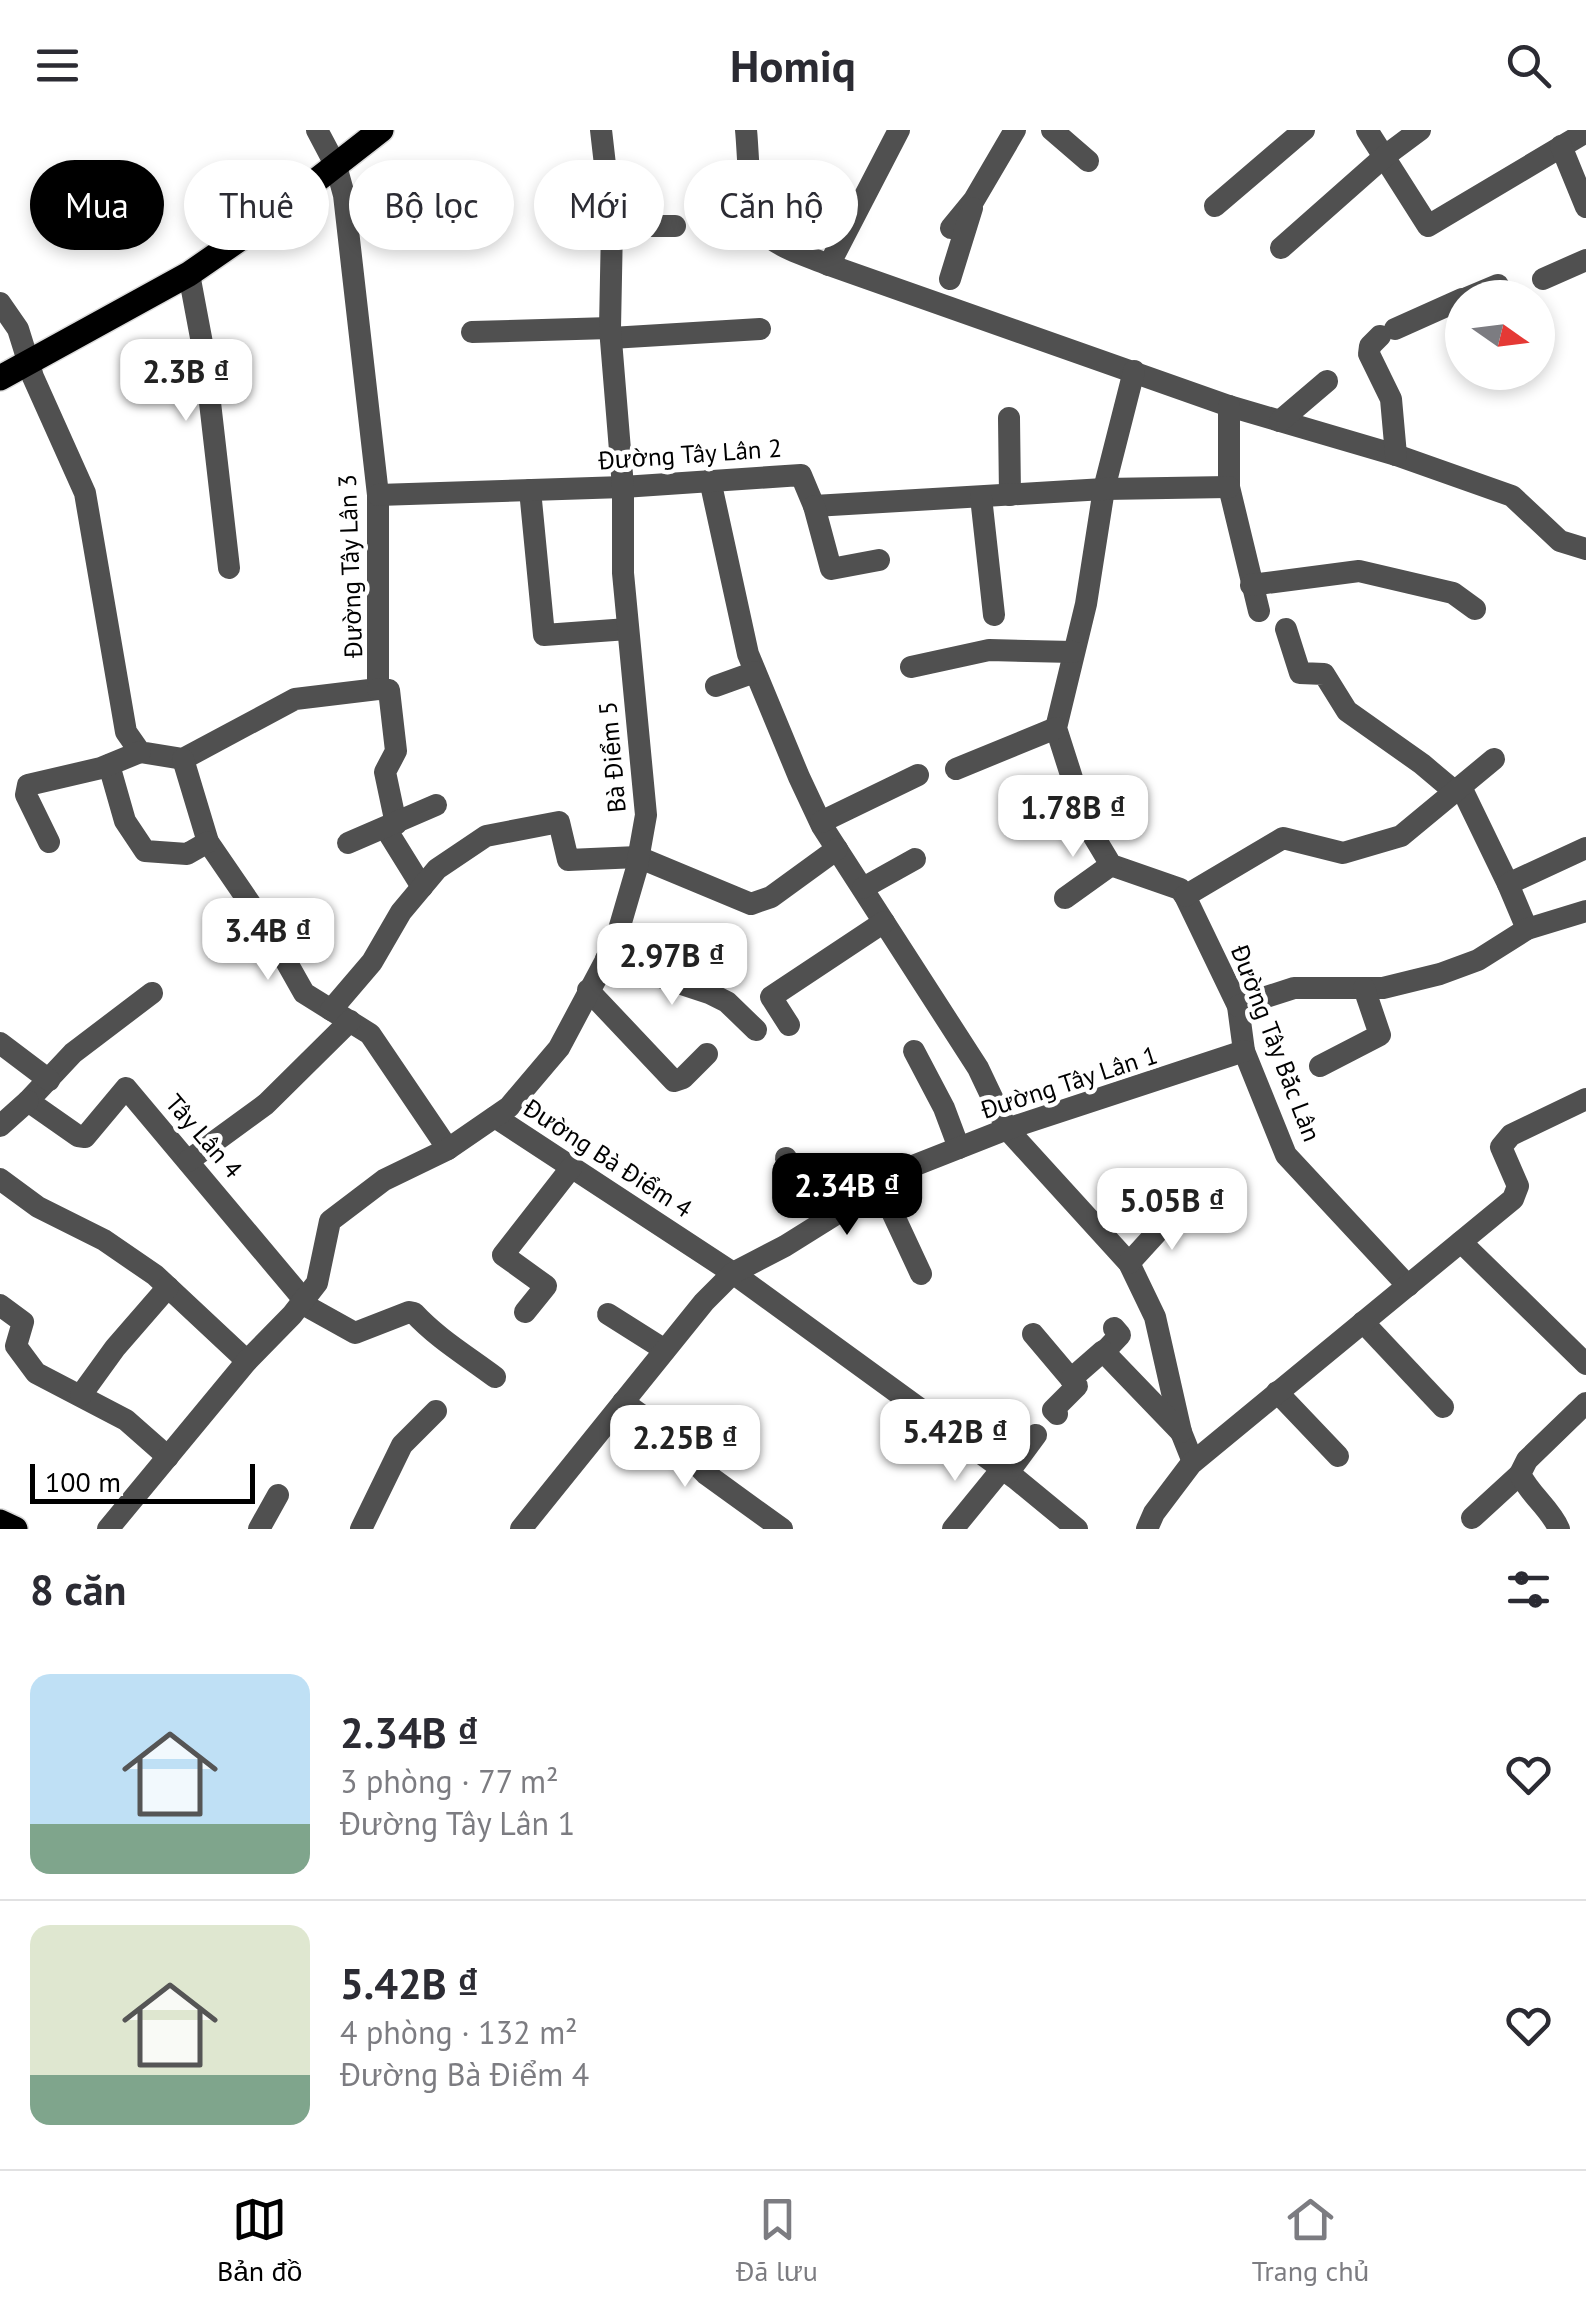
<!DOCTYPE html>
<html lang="vi">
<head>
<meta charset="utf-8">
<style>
	:root { --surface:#fff; --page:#f2f2f3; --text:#2b2b33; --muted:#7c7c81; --line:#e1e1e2; --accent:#000 }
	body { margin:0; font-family:"PT Sans",sans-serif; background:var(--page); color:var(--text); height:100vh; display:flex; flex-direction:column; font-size:38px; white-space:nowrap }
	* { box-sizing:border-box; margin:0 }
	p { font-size:32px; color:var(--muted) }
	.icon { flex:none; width:55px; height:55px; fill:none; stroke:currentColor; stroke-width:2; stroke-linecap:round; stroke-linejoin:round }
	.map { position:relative; height:1399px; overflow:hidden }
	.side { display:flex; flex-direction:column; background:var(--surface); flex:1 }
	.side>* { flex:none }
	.guide { position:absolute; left:30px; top:30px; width:1000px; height:90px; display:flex; gap:20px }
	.needle { width:65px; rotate:104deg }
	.fabs { position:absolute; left:1445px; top:150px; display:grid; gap:20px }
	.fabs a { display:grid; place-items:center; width:110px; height:110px; border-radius:50%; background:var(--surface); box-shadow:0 5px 15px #0003; font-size:50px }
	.scale { position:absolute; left:30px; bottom:25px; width:225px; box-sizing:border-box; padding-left:10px; border:5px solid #000; border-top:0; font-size:28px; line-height:35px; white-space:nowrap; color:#000; -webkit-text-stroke:8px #fff; paint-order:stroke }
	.price { position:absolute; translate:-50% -85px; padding:0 22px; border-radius:20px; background:#fff; color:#222; font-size:32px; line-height:65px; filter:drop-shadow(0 2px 5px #0008) }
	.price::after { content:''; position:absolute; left:50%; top:60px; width:30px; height:22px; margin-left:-15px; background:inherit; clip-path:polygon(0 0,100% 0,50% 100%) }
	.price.active { background:var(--accent); color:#fff }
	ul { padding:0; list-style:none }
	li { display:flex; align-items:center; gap:30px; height:250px; padding:0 30px }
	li+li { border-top:2px solid var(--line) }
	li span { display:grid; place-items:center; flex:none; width:280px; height:200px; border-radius:20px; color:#555 }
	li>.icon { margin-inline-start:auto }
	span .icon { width:120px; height:120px; fill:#fffc; stroke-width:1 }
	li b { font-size:42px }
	h2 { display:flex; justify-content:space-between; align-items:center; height:120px; padding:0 30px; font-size:42px }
	.chip { padding:0 35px; border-radius:45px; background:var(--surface); box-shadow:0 5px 15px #0003; font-size:35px; line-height:90px }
	.chip.active { background:var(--accent); color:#fff }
	header { display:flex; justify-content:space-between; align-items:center; height:130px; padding:0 30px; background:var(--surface); font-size:45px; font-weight:600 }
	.menu { display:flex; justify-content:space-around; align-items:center; height:140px; border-top:2px solid var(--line); background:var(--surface); font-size:28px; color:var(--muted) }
	.menu a { display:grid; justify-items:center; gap:5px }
	.menu .active { color:var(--accent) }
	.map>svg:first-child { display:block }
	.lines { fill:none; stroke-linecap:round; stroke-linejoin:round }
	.major-casing { stroke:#dbdbdb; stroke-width:28 }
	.minor { stroke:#505050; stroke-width:22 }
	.major { stroke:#000; stroke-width:25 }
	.labels { text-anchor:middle; stroke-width:9; stroke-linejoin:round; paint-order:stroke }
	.street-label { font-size:25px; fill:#000; stroke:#fff }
</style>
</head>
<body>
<header><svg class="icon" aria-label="menu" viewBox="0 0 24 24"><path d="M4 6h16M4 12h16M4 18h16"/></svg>Homiq<svg class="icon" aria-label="search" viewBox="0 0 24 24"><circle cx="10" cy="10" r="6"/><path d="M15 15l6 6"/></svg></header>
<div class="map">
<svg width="1586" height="1399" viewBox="0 0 1586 1399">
	<rect width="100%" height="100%" fill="#fff"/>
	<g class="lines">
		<g class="major-casing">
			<g id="major">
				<polyline points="0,248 189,144 254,99 381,0"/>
				<polyline points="0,1392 15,1399"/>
			</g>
		</g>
		<g class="minor">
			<path d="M746,0c3,27 1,91 24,108 16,12 40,19 59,27l400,141 167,49 116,41 48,45 26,8"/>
			<polyline points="1052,0 1088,31"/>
			<polyline points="1367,0 1428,96 1586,2"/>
			<polyline points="1561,16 1586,77"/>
			<polyline points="1215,76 1304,0"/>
			<polyline points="612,96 675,96"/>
			<polyline points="951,98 974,70 1015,0"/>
			<polyline points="1281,118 1385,26 1420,0"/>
			<polyline points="829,135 899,0"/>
			<polyline points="189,144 205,229 229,438"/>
			<polyline points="950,149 972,78"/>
			<polyline points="1543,149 1586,130"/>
			<polyline points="1467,168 1498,155"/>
			<polyline points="0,173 18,199 33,247 85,363 126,602 140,622 183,629 295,569 378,559 378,365 344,65 336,36 317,0"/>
			<polyline points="1395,199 1462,169"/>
			<polyline points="472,202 610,198"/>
			<polyline points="1380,206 1370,216 1369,224 1391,269 1396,325"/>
			<polyline points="611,208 760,199"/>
			<polyline points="1134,241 1104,359 1086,474 1056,598 1087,695 1111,735 1180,759 1185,766 1238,876 1244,921 1286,1025 1408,1156"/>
			<polyline points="1229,276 1229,357 1259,481"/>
			<polyline points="1009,288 1010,365"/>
			<polyline points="1280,291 1327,251"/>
			<polyline points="710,350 748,524 799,647 822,696 978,938 1007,999 1129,1133 1155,1187 1181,1302 1193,1332"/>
			<polyline points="530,360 544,505 628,499"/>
			<polyline points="378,365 623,357 801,345 814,376 1104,359 1229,357"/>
			<polyline points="981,367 994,485"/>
			<polyline points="814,376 831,439 879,430"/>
			<polyline points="1251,455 1359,441 1453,463 1475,479"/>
			<polyline points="1286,499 1300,543 1324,544 1347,581 1422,634 1454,661"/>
			<polyline points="911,537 989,520 1073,522"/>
			<polyline points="716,556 755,542"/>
			<polyline points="378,559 389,560 396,621 385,642 396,694"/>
			<polyline points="183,629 208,712 269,801 304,863 370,904 448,1019"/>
			<polyline points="109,635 125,691 145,721 187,724 208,712"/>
			<polyline points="956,639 1056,598"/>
			<polyline points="1461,657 1508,754"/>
			<polyline points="1027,689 1078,669"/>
			<polyline points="821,692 918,645"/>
			<polyline points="386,699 422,757"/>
			<polyline points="49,712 26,665 28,655 101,638 140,622"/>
			<polyline points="348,713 436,675"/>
			<polyline points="863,758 915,729"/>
			<polyline points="1185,766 1283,708 1343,723 1401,706 1494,629"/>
			<polyline points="1065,768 1111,735"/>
			<polyline points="1527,799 1508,754 1586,718"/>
			<polyline points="606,829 709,863 727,872 756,900"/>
			<polyline points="588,860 674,951 683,948 707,924"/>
			<polyline points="152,863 73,923 28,971 78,1006 85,1007 126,958 304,1170"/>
			<polyline points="1238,876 1294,858 1383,858 1440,844 1478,830 1527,799 1586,781"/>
			<polyline points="331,880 372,832 401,782 437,739 486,706 559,692 568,730 638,727 751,774 771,767 837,719"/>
			<polyline points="789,895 771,867 884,792"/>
			<polyline points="0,913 49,950"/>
			<polyline points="914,921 944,978 959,1018"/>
			<polyline points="1320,936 1380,905 1364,858"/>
			<polyline points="495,987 733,1143 1015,1348 1077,1399"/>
			<polyline points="0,996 28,971"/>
			<polyline points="786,1028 824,1091"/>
			<polyline points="188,1031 266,974 350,891"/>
			<polyline points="0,1049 38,1077 104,1110 155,1145 247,1231"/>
			<polyline points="880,1056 921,1144"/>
			<polyline points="1461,1112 1586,1234"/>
			<polyline points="1129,1133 1180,1077"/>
			<path d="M301,1173l54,30 54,-21 5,1c23,25 53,43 81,64"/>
			<polyline points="0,1175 23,1192 16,1216 36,1243 126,1290 168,1327"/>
			<polyline points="525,1182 546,1156 503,1125 571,1038"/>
			<polyline points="608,1184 665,1220"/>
			<polyline points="1363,1192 1443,1277"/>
			<polyline points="1033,1204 1071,1249"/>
			<polyline points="1104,1222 1120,1205 1114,1198"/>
			<polyline points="1277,1262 1338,1326"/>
			<polyline points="81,1265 115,1218 168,1157"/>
			<polyline points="623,1272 666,1303 706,1344 782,1399"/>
			<polyline points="1057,1284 1053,1280 1077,1256 1071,1249 1103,1221 1181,1302"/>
			<polyline points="1008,1343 1036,1305"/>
			<polyline points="1472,1388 1520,1344"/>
			<polyline points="108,1399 247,1231 292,1185 317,1153 330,1091 384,1050 448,1019 509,977 559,918 615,813 636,741 646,685 623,443 623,357 610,198 612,96 601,0"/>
			<polyline points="259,1399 278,1365"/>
			<polyline points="361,1399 402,1315 436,1281"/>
			<polyline points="521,1399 704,1172 733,1143 785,1116 913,1036 1007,999 1244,921"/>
			<polyline points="953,1399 1002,1339"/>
			<polyline points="1147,1399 1154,1383 1191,1334 1513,1069 1518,1056 1501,1017 1511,1005 1586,969"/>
			<path d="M1559,1399c-9,-21 -29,-34 -39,-55l7,-14 59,-57"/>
		</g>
		<use href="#major" class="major"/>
	</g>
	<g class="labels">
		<g class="street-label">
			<text transform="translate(690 324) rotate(-4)" y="9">Đường Tây Lân 2</text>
			<text transform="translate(350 436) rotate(-92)" y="9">Đường Tây Lân 3</text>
			<text transform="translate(612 627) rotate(-95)" y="9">Bà Điểm 5</text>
			<text transform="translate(1276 913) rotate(69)" y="9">Đường Tây Bắc Lân</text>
			<text transform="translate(1069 952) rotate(-18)" y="9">Đường Tây Lân 1</text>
			<text transform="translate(204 1006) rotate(49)" y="9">Tây Lân 4</text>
			<text transform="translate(608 1028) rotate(33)" y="9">Đường Bà Điểm 4</text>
		</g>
	</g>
</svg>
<div class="fabs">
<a><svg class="needle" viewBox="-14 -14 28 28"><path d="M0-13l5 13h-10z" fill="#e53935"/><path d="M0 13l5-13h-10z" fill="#7c7c81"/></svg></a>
</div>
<div class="scale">100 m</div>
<b class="price" style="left:186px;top:294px">2.3B ₫</b>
<b class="price" style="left:1073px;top:730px">1.78B ₫</b>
<b class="price" style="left:268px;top:853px">3.4B ₫</b>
<b class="price" style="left:672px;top:878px">2.97B ₫</b>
<b class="price active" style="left:847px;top:1108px">2.34B ₫</b>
<b class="price" style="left:1172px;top:1123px">5.05B ₫</b>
<b class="price" style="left:955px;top:1354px">5.42B ₫</b>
<b class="price" style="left:685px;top:1360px">2.25B ₫</b>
<div class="guide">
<a class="chip active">Mua</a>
<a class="chip">Thuê</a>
<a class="chip">Bộ lọc</a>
<a class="chip">Mới</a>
<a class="chip">Căn hộ</a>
</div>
</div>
<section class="side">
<h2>8 căn<svg class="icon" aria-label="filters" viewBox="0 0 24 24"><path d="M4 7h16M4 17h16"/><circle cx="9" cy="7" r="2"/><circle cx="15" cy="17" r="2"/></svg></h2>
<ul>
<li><span style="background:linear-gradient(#bfe0f5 75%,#7fa58c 0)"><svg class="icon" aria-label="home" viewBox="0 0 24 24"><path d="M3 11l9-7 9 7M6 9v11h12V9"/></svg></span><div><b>2.34B ₫</b><p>3 phòng · 77 m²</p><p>Đường Tây Lân 1</p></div><svg class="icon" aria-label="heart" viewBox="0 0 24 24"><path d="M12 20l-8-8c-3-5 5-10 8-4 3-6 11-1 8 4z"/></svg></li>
<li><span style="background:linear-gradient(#dfe7d0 75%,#7fa58c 0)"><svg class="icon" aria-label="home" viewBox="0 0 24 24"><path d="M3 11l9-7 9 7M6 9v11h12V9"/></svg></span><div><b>5.42B ₫</b><p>4 phòng · 132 m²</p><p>Đường Bà Điểm 4</p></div><svg class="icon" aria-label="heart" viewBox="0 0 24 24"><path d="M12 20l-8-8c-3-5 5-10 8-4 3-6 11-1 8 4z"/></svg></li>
</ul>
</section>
<nav class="menu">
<a class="active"><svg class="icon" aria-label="map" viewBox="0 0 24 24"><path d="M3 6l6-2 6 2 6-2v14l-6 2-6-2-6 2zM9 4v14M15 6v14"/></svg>Bản đồ</a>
<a><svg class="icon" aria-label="saved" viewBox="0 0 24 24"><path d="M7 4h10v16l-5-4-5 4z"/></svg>Đã lưu</a>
<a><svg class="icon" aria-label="home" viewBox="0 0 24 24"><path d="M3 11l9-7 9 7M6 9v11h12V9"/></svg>Trang chủ</a>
</nav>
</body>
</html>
